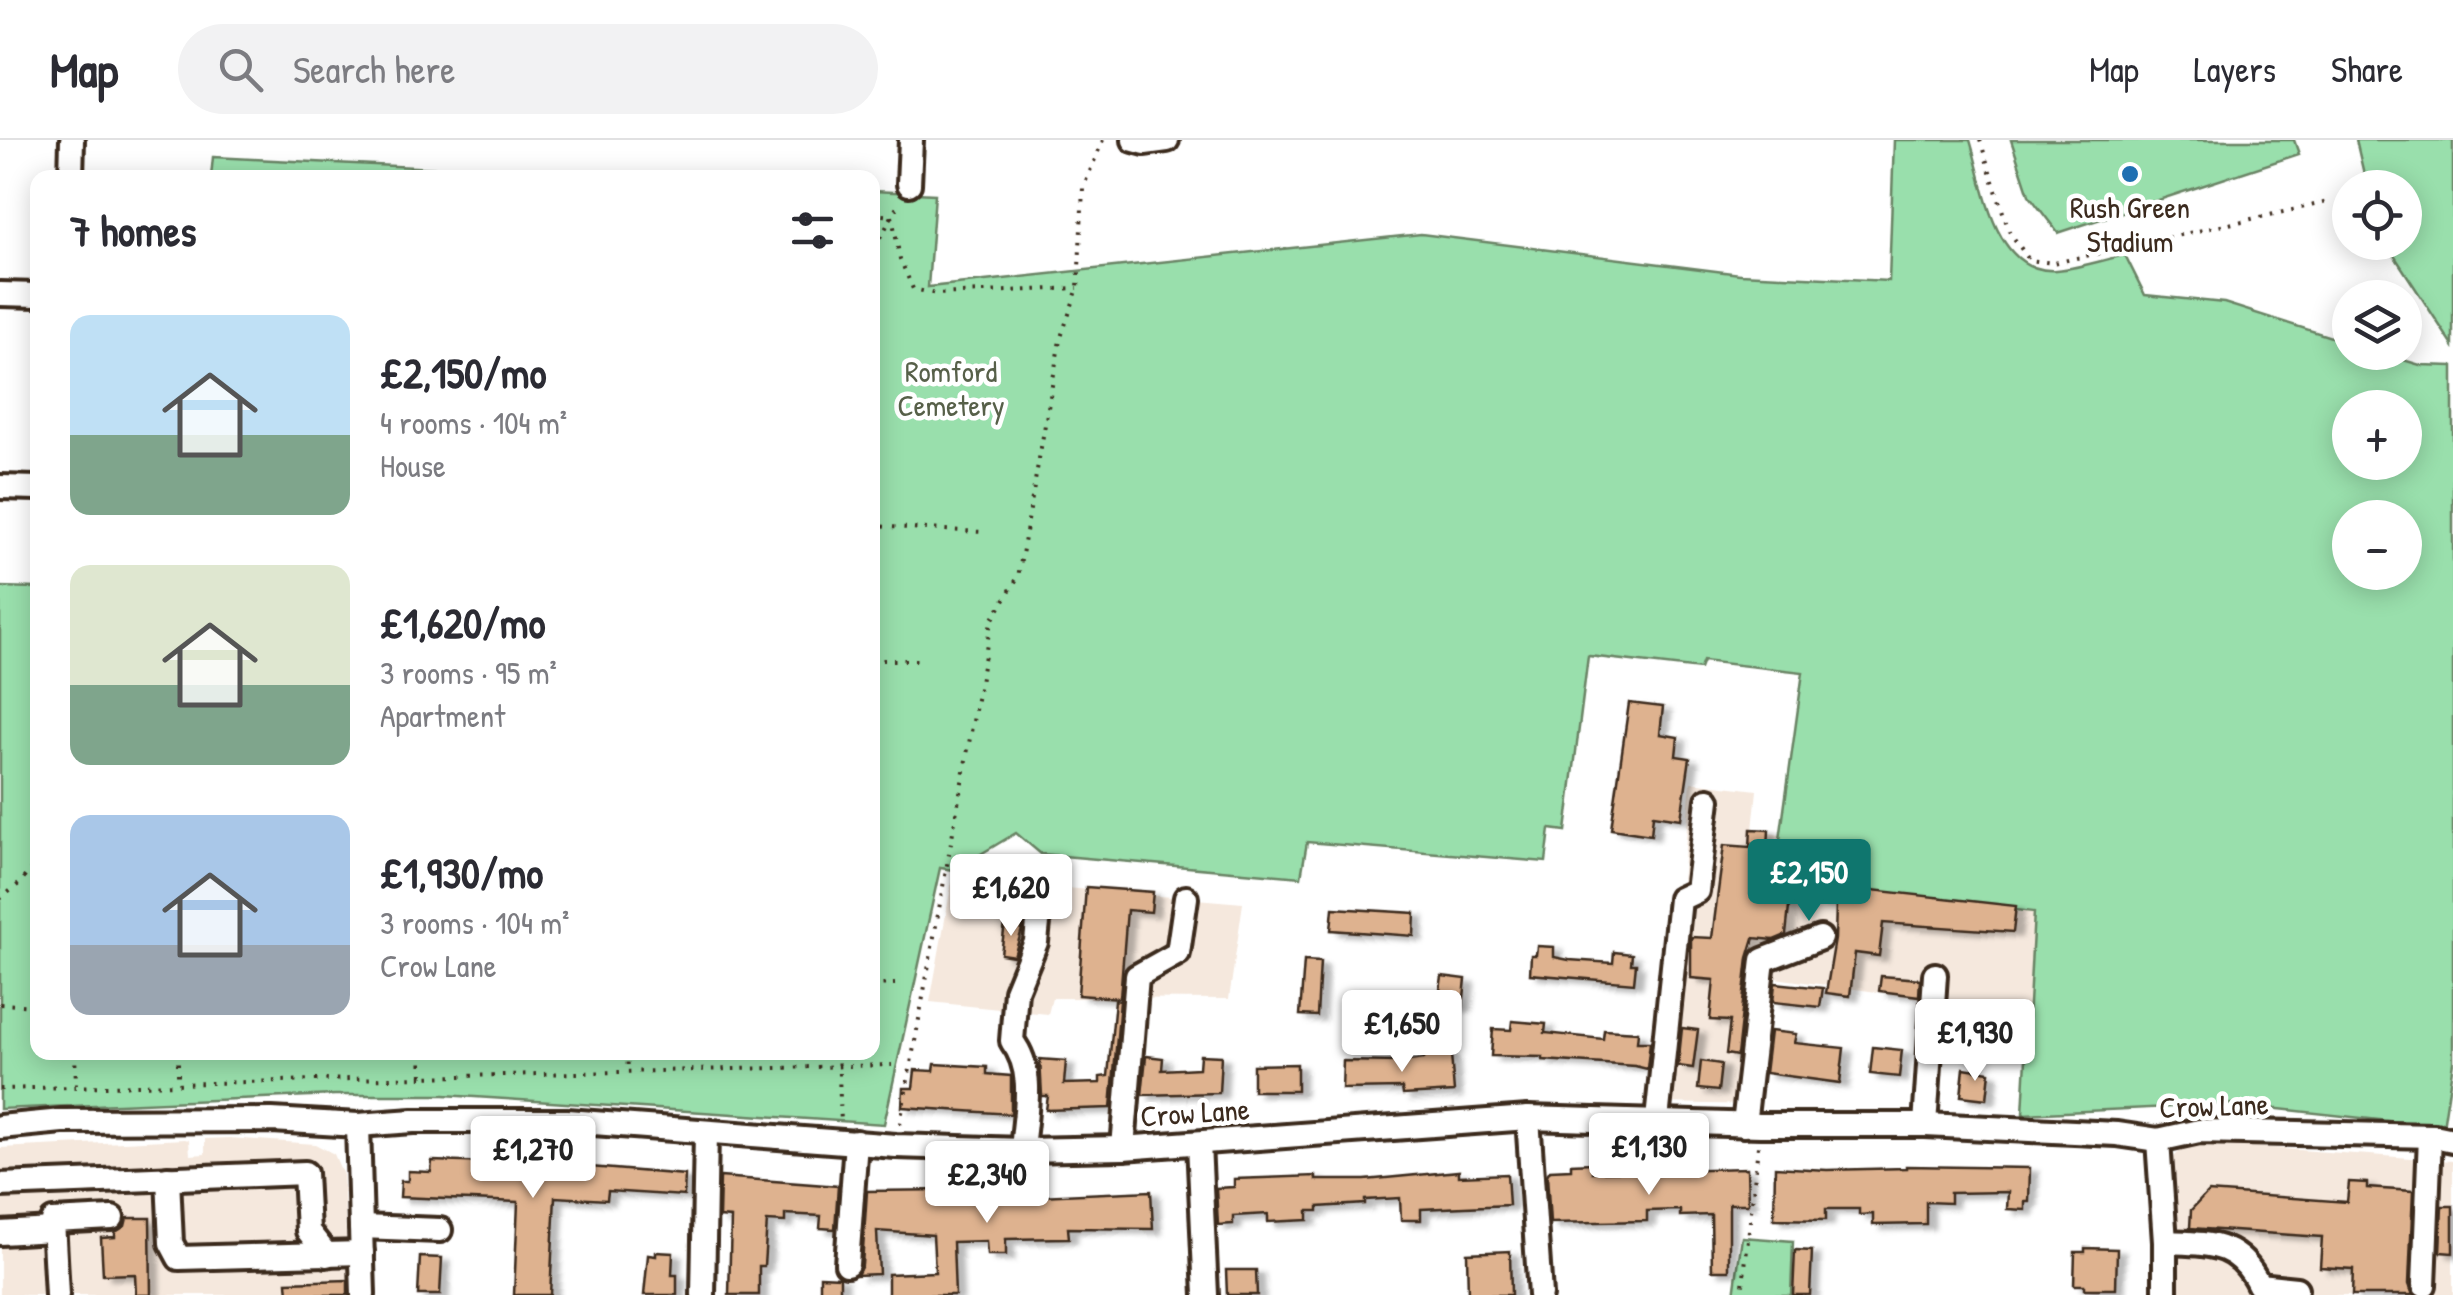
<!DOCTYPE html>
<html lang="en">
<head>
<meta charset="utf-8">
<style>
	:root { --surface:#fff; --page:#f2f2f3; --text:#2b2b33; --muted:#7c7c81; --line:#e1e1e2; --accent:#0f766e }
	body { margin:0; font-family:"Patrick Hand",sans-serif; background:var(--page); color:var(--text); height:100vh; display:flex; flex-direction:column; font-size:38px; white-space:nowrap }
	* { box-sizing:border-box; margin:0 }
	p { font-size:32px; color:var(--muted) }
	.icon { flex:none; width:55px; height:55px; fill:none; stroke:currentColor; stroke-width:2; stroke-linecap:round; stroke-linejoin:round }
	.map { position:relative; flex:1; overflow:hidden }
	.drawer { position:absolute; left:30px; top:30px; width:850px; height:890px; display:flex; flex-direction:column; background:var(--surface); border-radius:20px; box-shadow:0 5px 25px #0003 }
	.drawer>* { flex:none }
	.controls { position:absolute; left:2332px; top:30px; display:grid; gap:20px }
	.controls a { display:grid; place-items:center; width:90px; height:90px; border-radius:50%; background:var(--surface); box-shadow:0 5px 25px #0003; font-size:50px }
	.price { position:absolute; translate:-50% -85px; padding:0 22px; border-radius:10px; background:#fff; color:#222; font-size:32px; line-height:65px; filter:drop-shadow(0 2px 5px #0008) }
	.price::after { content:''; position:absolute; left:50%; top:60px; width:30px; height:22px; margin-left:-15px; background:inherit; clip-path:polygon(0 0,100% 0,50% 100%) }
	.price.current { background:var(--accent); color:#fff }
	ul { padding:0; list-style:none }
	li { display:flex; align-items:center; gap:30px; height:250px; padding:0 40px }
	li span { display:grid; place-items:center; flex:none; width:280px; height:200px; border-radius:20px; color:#555 }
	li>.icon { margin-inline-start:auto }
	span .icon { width:120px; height:120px; fill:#fffc; stroke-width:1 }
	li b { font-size:42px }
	h2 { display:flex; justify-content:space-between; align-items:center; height:120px; padding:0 40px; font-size:42px }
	header { display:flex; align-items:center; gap:60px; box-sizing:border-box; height:140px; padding:0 50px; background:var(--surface); border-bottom:2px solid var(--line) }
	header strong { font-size:48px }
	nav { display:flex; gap:55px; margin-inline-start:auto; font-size:35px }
	.search { width:700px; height:90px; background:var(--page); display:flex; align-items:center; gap:25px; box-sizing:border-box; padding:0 35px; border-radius:55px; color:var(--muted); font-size:38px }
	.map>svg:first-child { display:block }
	.built { fill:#f5e8dd }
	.green { fill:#99dfac; stroke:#6a8465; stroke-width:2.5; fill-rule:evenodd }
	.building { fill:#deb28f; stroke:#3b2a1e; stroke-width:2.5; filter:url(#shadow) }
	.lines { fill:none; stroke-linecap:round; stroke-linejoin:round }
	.minor-casing { stroke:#3b2a1e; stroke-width:30 }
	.path { stroke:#3b2a1e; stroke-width:4; stroke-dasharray:2.5 8; stroke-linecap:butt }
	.minor { stroke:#fff; stroke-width:22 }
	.poi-dot { fill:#1f6fb2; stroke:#fff; stroke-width:4 }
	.labels { text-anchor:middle; stroke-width:9; stroke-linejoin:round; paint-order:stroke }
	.poi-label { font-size:30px; fill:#3b2a1e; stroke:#fff }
	.park-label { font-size:30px; fill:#576049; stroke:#fff }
	.street-label { font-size:30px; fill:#3b2a1e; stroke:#fff }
</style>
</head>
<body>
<header>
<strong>Map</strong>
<div class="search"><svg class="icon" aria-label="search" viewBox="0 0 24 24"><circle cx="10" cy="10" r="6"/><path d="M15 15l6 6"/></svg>Search here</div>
<nav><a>Map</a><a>Layers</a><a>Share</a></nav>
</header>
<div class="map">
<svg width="2453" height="1155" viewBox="0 0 2453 1155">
	<defs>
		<filter id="shadow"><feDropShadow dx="8" dy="4.5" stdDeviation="2.5" flood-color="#0004"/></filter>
	</defs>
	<rect width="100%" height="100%" fill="#fff"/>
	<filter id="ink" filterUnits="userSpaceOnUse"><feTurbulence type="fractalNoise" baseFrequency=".01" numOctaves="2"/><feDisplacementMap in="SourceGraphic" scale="20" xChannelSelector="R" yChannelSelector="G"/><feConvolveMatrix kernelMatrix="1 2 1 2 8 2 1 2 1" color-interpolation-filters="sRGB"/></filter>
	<g filter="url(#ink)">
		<g class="built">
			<polygon points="1691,642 1757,650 1753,690 1780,695 1776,736 1863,745 1864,752 2035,772 2029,873 1768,837 1756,965 1662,963"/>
			<polygon points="954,730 1031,745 1243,763 1229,859 1052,858 1048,874 930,862"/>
			<polygon points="229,998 315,1004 334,1014 343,1035 349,1155 0,1155 0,1008 185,999 189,1000 190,1015 205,1014 205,999"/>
			<polygon points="2189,1002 2453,1021 2453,1155 2172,1155 2172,1019"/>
		</g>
		<g class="green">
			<path d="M1894,0h76c14,45 23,135 87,130 22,-2 46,-10 68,-15l20,40 79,8 126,40v9l30,1 40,12 33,1v696l-10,65 -210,-23 -210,10 11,-202 -171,-20 -1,-7 -87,-9 28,-204 -100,-11 -3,8 -112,-13 -22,175 -16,-2 -4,33 -239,-20 -6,35 -260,-23 -25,-21 -62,37 -14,-2 -56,256 -440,-29h-109l-335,14v-522l37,1 1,464h834l1,-861 62,3 -7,93 493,-53 319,40 149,7zM2350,268h55v54h-55zM2350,378h55v54h-55z"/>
			<polygon points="2011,0 2294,0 2299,14 2058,93 2029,55"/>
			<polygon points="2356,0 2453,0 2453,206 2386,103 2405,102 2405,48 2367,47"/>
			<polygon points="213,17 614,37 211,37"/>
			<polygon points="1742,1097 1793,1101 1791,1155 1734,1155"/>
		</g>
		<g class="building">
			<polygon points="1629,563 1663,567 1660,594 1678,597 1676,616 1690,618 1681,679 1653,675 1651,695 1611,689"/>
			<polygon points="1751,689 1769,690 1768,709 1776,710 1773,739 2016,766 2013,792 1883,783 1879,816 1855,813 1850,856 1826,853 1835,799 1836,763 1790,758 1786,795 1774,800 1754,798 1748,818 1737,916 1726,914 1730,881 1710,880 1714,840 1691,838 1691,797 1712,798 1724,705 1750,707"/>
			<polygon points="1086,747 1153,752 1151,772 1127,770 1120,858 1078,855"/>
			<polygon points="1333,768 1415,773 1414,796 1331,790"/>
			<polygon points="1005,783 1023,786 1014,816 1001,814"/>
			<polygon points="1537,806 1554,807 1554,817 1569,820 1613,823 1614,812 1632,814 1631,824 1636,824 1634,843 1530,834 1531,815 1536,815"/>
			<polygon points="1304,821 1320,822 1317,876 1300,875"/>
			<polygon points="1442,836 1466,839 1463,867 1438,864"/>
			<polygon points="1881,836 1920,839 1919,856 1879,851"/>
			<polygon points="1775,843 1823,848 1820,867 1773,862"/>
			<polygon points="1115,860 1120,861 1111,968 1046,970 1048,956 1042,956 1040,919 1066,921 1064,944 1100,943 1100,937 1108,936"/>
			<polygon points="1512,881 1546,884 1545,893 1603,899 1604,890 1638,892 1637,902 1650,902 1647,929 1635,926 1543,920 1543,917 1491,916 1493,889 1511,890"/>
			<polygon points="1682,888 1698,890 1693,928 1678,926"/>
			<polygon points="1770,891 1796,894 1794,903 1844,908 1840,943 1765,933"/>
			<polygon points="1873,907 1902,910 1899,937 1870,934"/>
			<polygon points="1451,914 1454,952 1403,955 1402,948 1342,949 1343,921 1401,922 1424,919 1424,916"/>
			<polygon points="1200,915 1221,916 1219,953 1142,955 1146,916 1163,918 1162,930 1199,928"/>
			<polygon points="1701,921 1721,924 1718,951 1698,949"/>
			<polygon points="935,924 987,927 987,934 1011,936 1011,974 902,967 903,948 913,948 915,930 934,931"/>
			<polygon points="1297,924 1297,951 1253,951 1253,925"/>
			<polygon points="1964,928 1990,932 1987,959 1961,956"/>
			<polygon points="432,1021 578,1026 685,1035 684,1056 608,1051 607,1060 555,1057 550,1155 514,1155 518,1062 400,1057 401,1041 408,1041 408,1031 431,1032"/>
			<polygon points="1592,1023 1592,1032 1747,1028 1748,1064 1729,1064 1729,1130 1712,1130 1711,1075 1680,1076 1680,1070 1647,1071 1647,1081 1550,1083 1547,1035 1550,1030 1571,1029 1571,1024"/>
			<polygon points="1906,1026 2030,1028 2029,1062 2025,1062 2025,1070 2007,1069 2008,1052 1950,1053 1950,1063 1926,1062 1926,1084 1873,1085 1873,1074 1859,1075 1859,1069 1826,1069 1826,1080 1774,1079 1775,1027 1827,1030 1906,1028"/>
			<polygon points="1459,1031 1459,1036 1507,1034 1509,1065 1421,1069 1421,1080 1401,1080 1400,1058 1365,1060 1365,1064 1318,1067 1318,1071 1308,1071 1308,1080 1268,1082 1268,1074 1233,1076 1233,1084 1218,1085 1216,1048 1234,1047 1234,1039 1316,1036 1316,1040 1365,1040"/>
			<polygon points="720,1037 838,1046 835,1089 820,1088 821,1076 785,1074 785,1082 767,1081 764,1126 759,1126 759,1155 729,1155 731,1078 719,1077"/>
			<polygon points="2349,1042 2367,1043 2367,1048 2413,1051 2409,1144 2413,1155 2352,1155 2353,1129 2320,1127 2322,1097 2190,1088 2191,1070 2208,1052 2347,1062"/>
			<polygon points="950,1050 950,1060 1151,1051 1153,1089 1068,1088 1069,1098 1006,1099 1006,1115 987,1115 986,1101 953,1102 955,1155 888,1155 888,1134 935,1132 933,1095 877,1091 879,1134 857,1135 862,1125 867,1051"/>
			<polygon points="2442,1066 2453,1066 2453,1113 2440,1112"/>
			<polygon points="127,1078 150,1078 151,1155 136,1155 135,1134 103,1135 101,1098 115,1097 115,1092 125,1086"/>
			<polygon points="2085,1108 2117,1109 2116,1149 2084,1149 2084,1145 2074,1145 2075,1112 2085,1112"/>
			<polygon points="1795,1110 1812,1111 1810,1155 1793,1155"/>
			<polygon points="1510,1111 1511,1155 1468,1155 1467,1113"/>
			<polygon points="656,1112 673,1113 672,1135 677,1135 677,1155 644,1155 648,1115 656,1116"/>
			<polygon points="420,1117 442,1118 440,1155 418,1155"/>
			<polygon points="1226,1130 1256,1130 1257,1155 1227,1155"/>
			<polygon points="820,1136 840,1137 840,1155 820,1155"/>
			<polygon points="348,1140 348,1155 288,1155 287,1142"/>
		</g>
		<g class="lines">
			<g class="minor-casing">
				<g id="minor">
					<polyline points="1134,0 1145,3 1167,0"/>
					<polyline points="71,38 72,0"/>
					<polyline points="909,44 911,0"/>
					<polyline points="0,154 38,155"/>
					<polyline points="0,347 38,348"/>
					<polyline points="1528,978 1540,1155"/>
					<polyline points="1657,980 1680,759 1697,751 1708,660"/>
					<polyline points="358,985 363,1155"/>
					<polyline points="1744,985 1763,820 1820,798"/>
					<polyline points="1925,985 1935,835"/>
					<polyline points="0,987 62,981 272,980 358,985 413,981 567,981 896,1006 1022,1010 1123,1008 1528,978 1760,985 1925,985 2117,994 2158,1000 2199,991 2434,996 2453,1000"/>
					<polyline points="2158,1000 2165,1102 2165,1155"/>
					<polyline points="1199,1003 1206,1155"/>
					<polyline points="1123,1008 1137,836 1178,813 1186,758"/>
					<path d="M1022,1010c3,-38 14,-78 -10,-109l4,-50 20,-49 5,-48"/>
					<polyline points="168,1038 171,1103 179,1118 362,1113"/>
					<polyline points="0,1045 305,1033 308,1091 327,1115"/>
					<polyline points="361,1087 440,1090"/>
					<polyline points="0,1093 53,1090"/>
					<path d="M2165,1102c44,2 73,-1 94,43l37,4"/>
					<polyline points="847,1124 856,1002"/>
					<polyline points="2424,1145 2430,996"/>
					<polyline points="57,1155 53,1081 112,1078"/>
					<polyline points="703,1155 706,992"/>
				</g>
			</g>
			<g class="path">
				<polyline points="1980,0 2009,91 2029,120 2054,123 2328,62"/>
				<polyline points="872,74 892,76"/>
				<polyline points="892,76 900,119 913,149 936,154 1078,148"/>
				<polyline points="872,104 882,95 900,61"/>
				<polyline points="872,386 982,392"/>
				<polyline points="872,520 924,520"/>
				<polyline points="0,759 19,744 38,720"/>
				<polyline points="872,845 895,844"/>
				<polyline points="0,864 38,866"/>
				<polyline points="75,912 76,945"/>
				<polyline points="178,912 178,942"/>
				<polyline points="421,912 422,937 892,925"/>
				<polyline points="627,912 628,931"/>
				<polyline points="838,912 841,983"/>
				<polyline points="0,949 422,937"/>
				<polyline points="900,984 991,482 1018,437 1060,200 1078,148 1083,48 1103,0"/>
				<polyline points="1742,1155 1758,1006"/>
			</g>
			<use href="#minor" class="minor"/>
		</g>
	</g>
	<circle class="poi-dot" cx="2130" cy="34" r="10"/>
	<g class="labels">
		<g class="poi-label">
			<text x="2130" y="78">Rush Green<tspan x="2130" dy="34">Stadium</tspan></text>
		</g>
		<g class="park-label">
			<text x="951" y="242">Romford<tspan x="951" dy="34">Cemetery</tspan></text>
		</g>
		<g class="street-label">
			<text transform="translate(2214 966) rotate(-2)" y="10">Crow Lane</text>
			<text transform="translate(1195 973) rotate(-4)" y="10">Crow Lane</text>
		</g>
	</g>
</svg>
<div class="controls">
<a><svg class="icon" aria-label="locate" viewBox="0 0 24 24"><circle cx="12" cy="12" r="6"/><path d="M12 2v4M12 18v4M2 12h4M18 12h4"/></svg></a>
<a><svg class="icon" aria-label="layers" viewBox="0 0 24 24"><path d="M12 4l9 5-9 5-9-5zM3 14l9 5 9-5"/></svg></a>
<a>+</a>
<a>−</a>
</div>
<b class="price current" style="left:1809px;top:784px">£2,150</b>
<b class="price" style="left:1011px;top:799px">£1,620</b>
<b class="price" style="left:1402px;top:935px">£1,650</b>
<b class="price" style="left:1975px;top:944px">£1,930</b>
<b class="price" style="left:1649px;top:1058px">£1,130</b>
<b class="price" style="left:533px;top:1061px">£1,270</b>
<b class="price" style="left:987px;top:1086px">£2,340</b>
<section class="drawer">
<h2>7 homes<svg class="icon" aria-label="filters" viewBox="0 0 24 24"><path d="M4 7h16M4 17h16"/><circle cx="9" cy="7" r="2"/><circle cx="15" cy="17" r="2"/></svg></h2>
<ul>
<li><span style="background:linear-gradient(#bfe0f5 60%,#7fa58c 0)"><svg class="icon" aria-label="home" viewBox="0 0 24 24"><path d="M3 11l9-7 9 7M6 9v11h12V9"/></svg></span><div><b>£2,150/mo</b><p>4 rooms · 104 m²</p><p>House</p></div></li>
<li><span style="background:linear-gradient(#dfe7d0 60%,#7fa58c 0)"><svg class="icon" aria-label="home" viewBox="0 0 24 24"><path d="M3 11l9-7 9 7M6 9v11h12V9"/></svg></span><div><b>£1,620/mo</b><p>3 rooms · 95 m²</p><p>Apartment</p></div></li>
<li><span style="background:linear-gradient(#a9c7e8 65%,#9aa5b1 0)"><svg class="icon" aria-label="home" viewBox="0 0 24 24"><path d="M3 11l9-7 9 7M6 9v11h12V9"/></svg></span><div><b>£1,930/mo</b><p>3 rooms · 104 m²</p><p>Crow Lane</p></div></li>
</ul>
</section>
</div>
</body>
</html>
